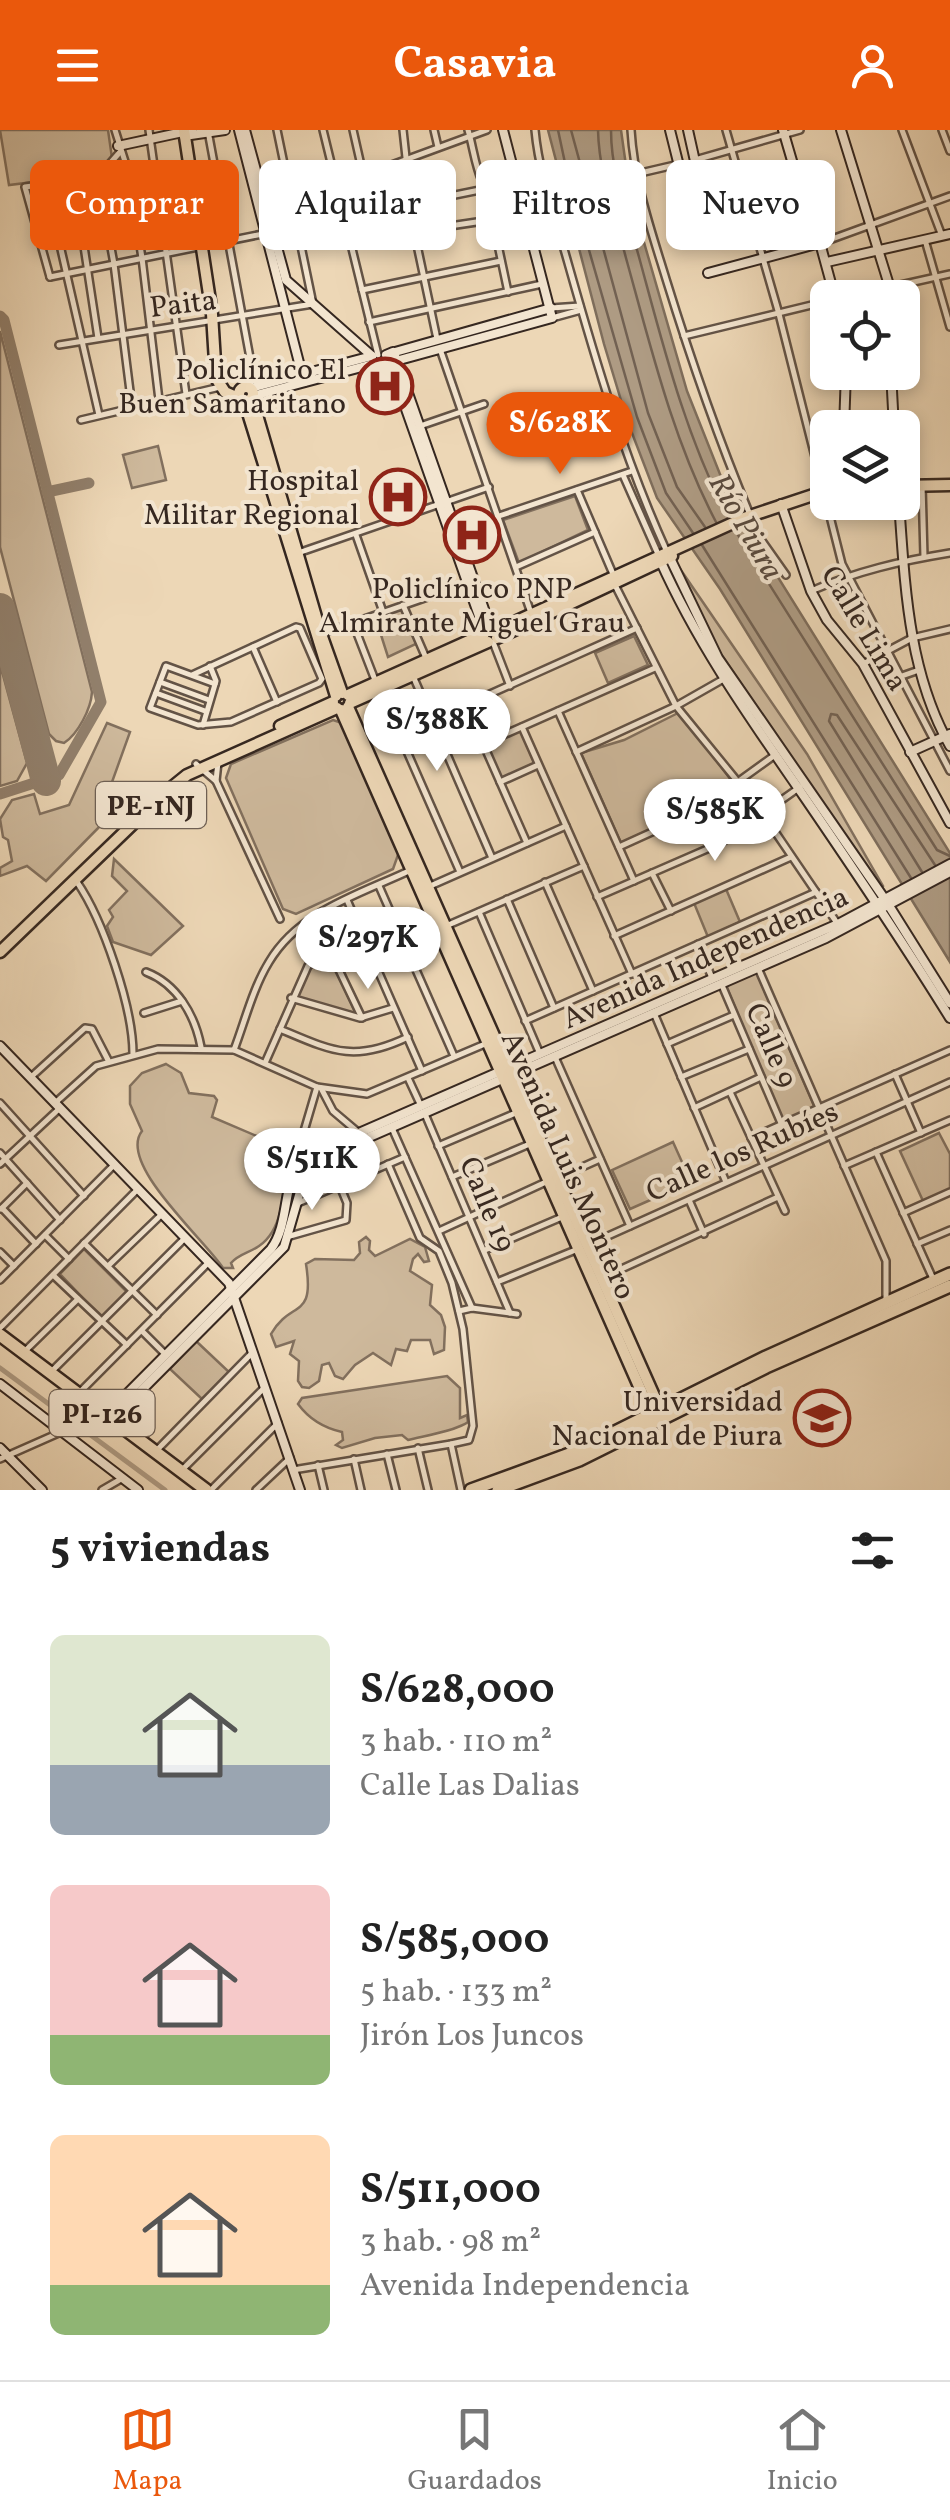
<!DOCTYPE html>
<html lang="es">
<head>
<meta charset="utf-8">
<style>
	:root { --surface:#fff; --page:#f6f6f6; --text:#222; --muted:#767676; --line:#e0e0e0; --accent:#ea580c }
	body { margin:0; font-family:Vollkorn,serif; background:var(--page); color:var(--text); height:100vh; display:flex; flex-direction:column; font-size:38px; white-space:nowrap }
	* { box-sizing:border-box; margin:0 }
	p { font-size:32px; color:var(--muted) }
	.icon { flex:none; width:55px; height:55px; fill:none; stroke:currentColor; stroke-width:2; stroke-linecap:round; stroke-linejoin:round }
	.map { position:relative; height:1360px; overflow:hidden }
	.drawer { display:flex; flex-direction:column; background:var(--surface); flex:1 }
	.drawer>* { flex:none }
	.top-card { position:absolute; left:30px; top:30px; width:890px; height:90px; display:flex; gap:20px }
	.buttons { position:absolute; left:810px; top:150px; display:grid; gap:20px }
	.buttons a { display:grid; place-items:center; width:110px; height:110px; border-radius:15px; background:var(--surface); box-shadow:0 5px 15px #0003; font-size:50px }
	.price { position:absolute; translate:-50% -85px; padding:0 22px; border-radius:35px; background:#fff; color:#222; font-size:32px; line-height:65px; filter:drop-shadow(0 2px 5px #0008) }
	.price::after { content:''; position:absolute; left:50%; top:60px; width:30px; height:22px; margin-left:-15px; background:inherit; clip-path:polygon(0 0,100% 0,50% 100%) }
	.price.active { background:var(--accent); color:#fff }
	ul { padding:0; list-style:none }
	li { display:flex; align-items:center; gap:30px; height:250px; padding:0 50px }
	li span { display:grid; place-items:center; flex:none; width:280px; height:200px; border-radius:15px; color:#555 }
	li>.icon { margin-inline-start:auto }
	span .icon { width:120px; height:120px; fill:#fffc; stroke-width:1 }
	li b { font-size:42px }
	h2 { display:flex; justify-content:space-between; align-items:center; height:120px; padding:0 50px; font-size:42px }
	.chip { padding:0 35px; border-radius:15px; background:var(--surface); box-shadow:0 5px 15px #0003; font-size:35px; line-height:90px }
	.chip.active { background:var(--accent); color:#fff }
	header { display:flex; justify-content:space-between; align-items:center; height:130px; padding:0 50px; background:var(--accent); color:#fff; font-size:45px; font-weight:700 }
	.tab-bar { display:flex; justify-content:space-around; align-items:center; height:140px; border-top:2px solid var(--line); background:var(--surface); font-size:28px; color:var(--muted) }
	.tab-bar a { display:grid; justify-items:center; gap:5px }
	.tab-bar .active { color:var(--accent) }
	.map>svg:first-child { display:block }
	.green { fill:#ceb99c; stroke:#82705e; stroke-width:2.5 }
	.water { fill:#ae9b83; stroke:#7e6d5b; stroke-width:2.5 }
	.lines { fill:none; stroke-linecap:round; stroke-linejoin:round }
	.shore { stroke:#726152; stroke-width:2.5 }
	.canal { stroke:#ae9b83; stroke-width:5 }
	.taxiway { stroke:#917f6b; stroke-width:11 }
	.runway { stroke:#917f6b; stroke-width:30 }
	.street-casing { stroke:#635346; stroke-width:10 }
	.secondary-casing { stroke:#352720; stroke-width:12 }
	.primary-casing { stroke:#352720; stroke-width:15 }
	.highway-casing { stroke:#352720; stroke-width:16 }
	.street { stroke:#f3e5d0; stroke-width:5 }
	.secondary { stroke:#f3e5d0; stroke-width:8 }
	.primary { stroke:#edd7b6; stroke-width:10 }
	.highway { stroke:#edd7b6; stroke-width:11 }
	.labels { text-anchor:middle; stroke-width:8; stroke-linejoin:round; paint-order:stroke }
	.shield { fill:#f3e5d0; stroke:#6e6055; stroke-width:2.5 }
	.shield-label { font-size:28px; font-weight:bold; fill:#352720 }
	.street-label { font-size:30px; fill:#352720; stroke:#f3e5d0 }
	.poi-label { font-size:30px; fill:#352720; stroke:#f3e5d0; text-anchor:end }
	.water-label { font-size:32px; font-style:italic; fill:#594a3e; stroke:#f3e5d0 }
</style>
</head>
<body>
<header><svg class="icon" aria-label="menu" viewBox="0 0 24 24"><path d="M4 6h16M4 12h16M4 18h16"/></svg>Casavia<svg class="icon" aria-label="person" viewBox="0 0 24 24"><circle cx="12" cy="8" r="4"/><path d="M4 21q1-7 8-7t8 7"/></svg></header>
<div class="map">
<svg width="950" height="1360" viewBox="0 0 950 1360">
	<rect width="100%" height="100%" fill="#edd7b6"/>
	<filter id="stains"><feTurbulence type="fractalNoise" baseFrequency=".002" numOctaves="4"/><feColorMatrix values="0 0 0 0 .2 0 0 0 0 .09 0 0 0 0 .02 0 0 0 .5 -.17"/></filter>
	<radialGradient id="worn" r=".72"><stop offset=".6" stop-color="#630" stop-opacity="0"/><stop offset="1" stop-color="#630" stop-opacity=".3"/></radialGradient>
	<g class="green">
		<polygon points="0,0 108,0 112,28 98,44 9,55"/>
		<path d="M0,201l92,361c-1,17 -14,42 -28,51l-8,-2 -7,-7 -49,-187z"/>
		<polygon points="158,316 166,350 132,358 123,325"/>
		<polygon points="575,366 588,400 519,433 503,390"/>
		<polygon points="674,430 807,624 883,756 881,758 718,520"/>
		<polygon points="402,477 418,513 388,527 375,486"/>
		<polygon points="634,506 648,535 608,553 595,523"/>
		<polygon points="0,534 27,633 17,651 0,656"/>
		<polygon points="680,582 731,650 694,679 621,713 581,623 624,610"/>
		<polygon points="333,590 342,593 399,722 393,739 296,784 283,779 226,648 231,634"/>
		<polygon points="107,593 130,602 103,677 106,690 46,751 27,736 0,746 0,738 12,731 8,710 3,707 0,689 12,670 34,664 40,684 69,675"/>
		<polygon points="521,600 536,634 501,651 486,616"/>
		<polygon points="114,729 183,796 151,825 113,812 107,796 113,787 109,780 127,761 112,746"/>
		<polygon points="726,759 740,792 708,807 694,773"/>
		<polygon points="326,819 358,888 291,868 302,845"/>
		<polygon points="756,841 815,978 782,991 725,853"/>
		<path d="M166,934l15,9 8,20 25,3 3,4 -5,17 54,23 3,11 16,11c-1,28 -1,67 -26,84 -10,7 -20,8 -28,17l2,5h-10c-20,-30 -106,-105 -81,-137l-12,-27v-18l12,-13z"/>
		<polygon points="939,1003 950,1024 950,1061 924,1073 900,1021"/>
		<polygon points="673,1012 691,1052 630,1079 612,1040"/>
		<path d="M366,1107l4,4 -1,9 6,6 35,-17 15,8 4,14 -5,1 -6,-8 -5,5 -3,12 22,14 -2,20 11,10 4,12 -1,23 -10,4 -4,-14h-19l-4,11 -11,-2 -5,16 -18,-12 -18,12 -12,14 -8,-3 -6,-13 -7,2 -3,16 -10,7 -7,-1 -4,-6 1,-20 -9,-7 4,-13 -18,6 -5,-13c20,-35 44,-13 35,-70l9,-5 39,1 6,-7 -1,-11z"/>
		<polygon points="84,1119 129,1164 103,1189 60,1144"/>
		<polygon points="196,1211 230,1243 202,1269 170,1239"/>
		<path d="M447,1246l13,12v30l7,-3 1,7c-12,9 -45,14 -60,18l-6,-5 -27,3 -33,10 -6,-3 7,-5 -1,-8c-18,-4 -33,-13 -44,-28l4,-6z"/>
	</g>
	<polygon class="water" points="548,0 621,0 630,64 687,261 731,372 950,723 950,832 720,459 657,368 627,290 604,214"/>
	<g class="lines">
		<g class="shore">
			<polyline points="558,0 568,47 637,287 666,363 693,403"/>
			<polyline points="571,0 648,283 677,357 705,397"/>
			<path d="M598,0c1,45 17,85 28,128 25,90 47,182 90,264"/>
			<path d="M611,0c0,44 16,84 28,127 24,88 46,178 89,260"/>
			<polyline points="735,400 937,720 950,726"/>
			<polyline points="702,415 911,748"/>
			<polyline points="922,742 829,591 831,584 837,585 935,735"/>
		</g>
		<polyline class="canal" points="0,1238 165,1360"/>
		<g class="taxiway">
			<polyline points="0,186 4,190 101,572 59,645 0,664"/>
			<polyline points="47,362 89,353"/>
		</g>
		<polyline class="runway" points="0,478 46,651"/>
		<g class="street-casing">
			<g id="street">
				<polyline points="115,0 128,41 142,128 159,270"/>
				<polyline points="149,0 186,264"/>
				<polyline points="323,0 378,225"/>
				<polyline points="353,0 372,84"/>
				<polyline points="403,0 414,101 437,209"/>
				<polyline points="434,0 438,17"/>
				<path d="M468,0c5,16 7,36 14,51 6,13 13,22 17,38l-5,7 14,66"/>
				<path d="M535,0c4,45 21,90 33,133 28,99 56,195 99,289"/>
				<path d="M631,0c3,51 20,100 35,149 25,81 52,160 85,238"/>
				<polyline points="726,0 779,184 842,434 950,641"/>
				<polyline points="902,0 942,106"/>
				<polyline points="942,0 950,21"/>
				<polyline points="208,1 253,244 250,258"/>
				<polyline points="695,30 800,0"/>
				<polyline points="636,44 679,34"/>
				<polyline points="98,47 114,134 132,277"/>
				<polyline points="74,51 98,208"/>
				<polyline points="46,54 99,285"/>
				<polyline points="266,72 337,55 487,0"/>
				<polyline points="707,85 800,59"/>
				<polyline points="416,101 524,85"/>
				<polyline points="925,110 950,197"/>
				<polyline points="821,113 950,66"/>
				<polyline points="50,147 544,47"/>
				<polyline points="50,147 25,57 98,47 120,22"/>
				<polyline points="362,160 501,131"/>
				<polyline points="842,168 950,144"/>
				<polyline points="551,178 580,176"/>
				<polyline points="552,188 581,180"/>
				<polyline points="369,192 542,154"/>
				<polyline points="684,206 828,171"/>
				<polyline points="59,215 313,174 277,0"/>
				<polyline points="440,219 531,483"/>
				<polyline points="81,290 220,257"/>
				<polyline points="420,296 484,274"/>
				<polyline points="623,345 658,424"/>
				<polyline points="922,355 924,427"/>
				<polyline points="577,360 613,444"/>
				<polyline points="499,386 632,341"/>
				<polyline points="748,391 786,445"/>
				<polyline points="356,405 383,482"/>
				<polyline points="298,423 489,357"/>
				<polyline points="516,437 595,402"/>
				<polyline points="615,455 676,576 738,652"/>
				<path d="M811,461c46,-20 90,-30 139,-38"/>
				<polyline points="403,475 426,528"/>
				<polyline points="353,493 375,550"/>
				<polyline points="321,504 465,454"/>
				<polyline points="493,512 510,556"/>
				<polyline points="253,517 277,572"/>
				<polyline points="863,534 912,508 950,499"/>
				<polyline points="192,545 296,497 300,498 322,549 319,553 231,592 198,595 150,578 166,536 215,554"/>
				<polyline points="413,546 492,728"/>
				<polyline points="899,547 919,540"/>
				<polyline points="160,552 209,570"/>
				<polyline points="380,560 460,742"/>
				<polyline points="156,563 205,581"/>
				<polyline points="466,575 527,713"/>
				<polyline points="558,581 634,751"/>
				<polyline points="432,590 637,498"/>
				<polyline points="203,595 216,551 210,536"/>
				<polyline points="522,597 632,844"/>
				<polyline points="483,614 655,538"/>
				<polyline points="576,622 676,576 727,547"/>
				<polyline points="218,632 216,651 280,789"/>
				<polyline points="196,634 216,651"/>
				<polyline points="500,652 538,635"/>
				<polyline points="763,684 837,793"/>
				<polyline points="619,717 696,682 775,625"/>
				<polyline points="652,743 671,781"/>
				<path d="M77,752c26,38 56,125 56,172"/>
				<polyline points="545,752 593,861"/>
				<polyline points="379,756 454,926"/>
				<polyline points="428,757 566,696"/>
				<polyline points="597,767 721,713 800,657"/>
				<polyline points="507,769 554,878"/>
				<polyline points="347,770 422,941"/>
				<polyline points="479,782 540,924"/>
				<polyline points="446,796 584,736"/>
				<polyline points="614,806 791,727"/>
				<polyline points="698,814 712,848"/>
				<polyline points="329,819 362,888"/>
				<polyline points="758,838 886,1131 886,1170"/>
				<path d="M146,842c31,12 49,43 55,75"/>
				<polyline points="721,853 781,993"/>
				<polyline points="291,868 360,888 393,878"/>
				<polyline points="144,883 182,871"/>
				<polyline points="654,883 726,1052"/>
				<polyline points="525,891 816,762"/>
				<path d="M280,899c52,22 74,34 128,8"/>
				<polyline points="667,914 734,885"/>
				<path d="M234,920c11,-29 19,-62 35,-88 30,-51 91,-68 142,-92"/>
				<polyline points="555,927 630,1096"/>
				<polyline points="265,933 308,836 326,819 361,803"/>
				<polyline points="895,944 921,1003"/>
				<polyline points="681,947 749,919"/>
				<polyline points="30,948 85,898 92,899 108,930"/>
				<polyline points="408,948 421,976"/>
				<polyline points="321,958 333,981 359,1003"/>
				<polyline points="730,962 785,1081"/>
				<polyline points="0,973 84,1066"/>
				<polyline points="55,973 96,936 158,919 234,920 317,957 367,964 485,914"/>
				<polyline points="694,978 761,947"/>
				<polyline points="425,984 510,1183"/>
				<polyline points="392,998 472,1178"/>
				<polyline points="751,1008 950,920"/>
				<polyline points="438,1016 518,982"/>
				<polyline points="876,1022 934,1151"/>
				<polyline points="0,1023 60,1090"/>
				<polyline points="301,1030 297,1025 317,957"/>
				<polyline points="0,1034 60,978"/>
				<polyline points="844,1036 950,990"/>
				<polyline points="452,1047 532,1013"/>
				<polyline points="560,1047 600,1029"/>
				<polyline points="689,1070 704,1104"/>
				<polyline points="298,1073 405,1027"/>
				<polyline points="2,1078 36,1114"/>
				<polyline points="1,1079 27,1053"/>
				<polyline points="903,1083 950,1062"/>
				<polyline points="439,1101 546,1052"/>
				<polyline points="45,1105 69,1129"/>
				<polyline points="290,1106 346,1090 347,1073 340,1056"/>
				<polyline points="84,1113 157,1185"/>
				<polyline points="917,1114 950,1100"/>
				<polyline points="588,1115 950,952"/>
				<polyline points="485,1120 562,1087"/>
				<polyline points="0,1122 14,1136"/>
				<polyline points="108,1136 162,1084"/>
				<polyline points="53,1145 127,1215"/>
				<polyline points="604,1147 778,1067"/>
				<polyline points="0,1150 114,1035"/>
				<polyline points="497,1152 578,1119"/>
				<polyline points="459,1181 472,1178 517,1184"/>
				<polyline points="0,1198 138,1059"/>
				<polyline points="142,1201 166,1225"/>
				<polyline points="26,1220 78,1169"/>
				<polyline points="53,1240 185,1108"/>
				<polyline points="81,1261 209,1132"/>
				<polyline points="451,1314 461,1360"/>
				<polyline points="418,1318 428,1360"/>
				<polyline points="157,1320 253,1222"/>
				<polyline points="387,1324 396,1360"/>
				<polyline points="0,1329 61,1302"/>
				<polyline points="354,1329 361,1360"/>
				<polyline points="318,1335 324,1360"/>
				<polyline points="183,1339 263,1259"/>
				<polyline points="293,1340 451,1314 469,1310 473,1296 463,1199 452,1153 439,1121 420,1108 388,1034"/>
				<polyline points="102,1360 121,1349"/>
				<polyline points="211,1360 278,1293"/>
				<polyline points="256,1360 290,1328"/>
			</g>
		</g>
		<g class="secondary-casing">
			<g id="secondary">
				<polyline points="239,0 304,252"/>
				<polyline points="245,0 286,150 372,226"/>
				<polyline points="670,0 692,88 707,85 688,0"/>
				<polyline points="783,0 816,113"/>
				<polyline points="841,0 889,155 889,168"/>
				<polyline points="184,6 225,0"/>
				<polyline points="118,16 192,0"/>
				<polyline points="827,132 950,104"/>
				<polyline points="708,143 820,113 835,168"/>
				<polyline points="395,222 551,178"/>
				<polyline points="396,228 393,222 386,225 392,232 552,188 503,0"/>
				<polyline points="396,229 491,499"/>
				<polyline points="389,231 485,503"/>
				<polyline points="891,242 894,298"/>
				<polyline points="251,258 372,226"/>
				<polyline points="253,266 388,230"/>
				<polyline points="844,298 846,242"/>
				<path d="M899,372c6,83 9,170 51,244"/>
				<polyline points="781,374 811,461 827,490 863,534 950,693"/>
				<polyline points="669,426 718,528 886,771 950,873"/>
				<path d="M660,430c38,85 90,158 143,235 50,73 100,147 147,223"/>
				<polyline points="910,622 950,604"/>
				<polyline points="0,916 229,1153 300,1360"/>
				<polyline points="0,1254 138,1360"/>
				<path d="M101,1290l170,-171c20,-27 10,-69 33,-92l534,-233 112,-60"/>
				<polyline points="107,1295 284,1117 306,1041 312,1032 826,808 950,742"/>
				<polyline points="0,1318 42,1360"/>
			</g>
		</g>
		<g class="primary-casing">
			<g id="primary">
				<polyline points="184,0 212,184 216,248 225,262 243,270"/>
				<circle cx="246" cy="264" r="7"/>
				<polyline points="252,268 321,504 342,563"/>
				<polyline points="244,270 336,566"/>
				<polyline points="902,356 950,355"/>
				<polyline points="495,501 744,388 828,360"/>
				<polyline points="497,508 672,426"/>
				<polyline points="348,565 484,504"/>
				<polyline points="350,573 488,512"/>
				<polyline points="348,577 663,1286"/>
				<polyline points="341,580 653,1288"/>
				<polyline points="280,596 333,572"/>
				<polyline points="0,822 166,662 187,645 337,578"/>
			</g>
		</g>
		<g class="highway-casing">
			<g id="highway">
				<polyline points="0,1205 206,1360"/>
				<polyline points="471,1360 575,1322 766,1227 950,1144"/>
				<polyline points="498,1360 579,1330 766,1237 950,1156"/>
			</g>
		</g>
		<use href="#street" class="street"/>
		<use href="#secondary" class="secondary"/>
		<use href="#primary" class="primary"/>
		<use href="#highway" class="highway"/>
	</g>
	<defs>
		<g id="hospital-ring" transform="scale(2.875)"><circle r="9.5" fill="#f3e5d0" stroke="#8f2418" stroke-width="1.5"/><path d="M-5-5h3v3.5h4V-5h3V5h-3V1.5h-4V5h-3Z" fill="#8f2418"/></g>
		<g id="university-ring" transform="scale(2.875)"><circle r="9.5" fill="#f3e5d0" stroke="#8f2418" stroke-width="1.5"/><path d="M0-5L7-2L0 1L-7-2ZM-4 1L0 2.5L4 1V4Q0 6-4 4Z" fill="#8f2418"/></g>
	</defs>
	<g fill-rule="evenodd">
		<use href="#hospital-ring" x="385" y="256"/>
		<use href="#hospital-ring" x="398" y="367"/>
		<use href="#hospital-ring" x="472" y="405"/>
		<use href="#university-ring" x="822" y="1288"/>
	</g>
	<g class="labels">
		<g class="shield">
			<rect x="96" y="652" width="110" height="46" rx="8"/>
			<rect x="49.5" y="1260" width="105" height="46" rx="8"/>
		</g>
		<g class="shield-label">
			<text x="151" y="685">PE-1NJ</text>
			<text x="102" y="1293">PI-126</text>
		</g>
		<g class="street-label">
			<text transform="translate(183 173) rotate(-7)" y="10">Paita</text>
			<text transform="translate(865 498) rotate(59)" y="10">Calle Lima</text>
			<text transform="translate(705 827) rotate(-24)" y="10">Avenida Independencia</text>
			<text transform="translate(772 915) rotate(67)" y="10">Calle 9</text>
			<text transform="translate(742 1021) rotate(-24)" y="10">Calle los Rubíes</text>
			<text transform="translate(569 1035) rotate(66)" y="10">Avenida Luis Montero</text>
			<text transform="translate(488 1074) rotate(67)" y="10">Calle 19</text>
		</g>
		<g class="poi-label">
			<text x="346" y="249">Policlínico El<tspan x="346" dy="34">Buen Samaritano</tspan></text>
			<text x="359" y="360">Hospital<tspan x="359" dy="34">Militar Regional</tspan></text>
			<text x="472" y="468" text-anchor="middle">Policlínico PNP<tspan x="472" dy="34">Almirante Miguel Grau</tspan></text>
			<text x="783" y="1281">Universidad<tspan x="783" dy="34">Nacional de Piura</tspan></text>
		</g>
		<g class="water-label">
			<text transform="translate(747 396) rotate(60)" y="11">Río Piura</text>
		</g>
	</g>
	<rect width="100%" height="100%" filter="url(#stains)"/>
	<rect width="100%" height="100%" fill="url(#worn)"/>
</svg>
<div class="buttons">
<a><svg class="icon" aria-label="locate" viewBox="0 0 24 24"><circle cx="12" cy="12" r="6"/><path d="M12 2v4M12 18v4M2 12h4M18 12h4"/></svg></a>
<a><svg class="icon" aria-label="layers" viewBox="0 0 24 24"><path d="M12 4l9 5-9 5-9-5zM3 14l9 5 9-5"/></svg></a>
</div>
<b class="price active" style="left:560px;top:347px">S/628K</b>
<b class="price" style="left:437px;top:644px">S/388K</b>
<b class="price" style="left:715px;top:734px">S/585K</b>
<b class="price" style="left:368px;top:862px">S/297K</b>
<b class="price" style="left:312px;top:1083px">S/511K</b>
<div class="top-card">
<a class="chip active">Comprar</a>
<a class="chip">Alquilar</a>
<a class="chip">Filtros</a>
<a class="chip">Nuevo</a>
</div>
</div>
<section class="drawer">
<h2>5 viviendas<svg class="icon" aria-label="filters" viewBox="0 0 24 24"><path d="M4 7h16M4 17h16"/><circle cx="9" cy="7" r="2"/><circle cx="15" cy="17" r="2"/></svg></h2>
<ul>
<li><span style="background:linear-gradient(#dfe7d0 65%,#9aa5b1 0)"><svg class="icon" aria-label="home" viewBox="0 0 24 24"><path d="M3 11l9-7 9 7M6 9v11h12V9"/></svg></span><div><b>S/628,000</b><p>3 hab. · 110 m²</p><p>Calle Las Dalias</p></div></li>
<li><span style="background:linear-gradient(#f6c9c9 75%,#8fb573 0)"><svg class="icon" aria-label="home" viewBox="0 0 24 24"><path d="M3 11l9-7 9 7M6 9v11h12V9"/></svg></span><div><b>S/585,000</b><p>5 hab. · 133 m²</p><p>Jirón Los Juncos</p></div></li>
<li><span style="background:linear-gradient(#ffd9b3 75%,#8fb573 0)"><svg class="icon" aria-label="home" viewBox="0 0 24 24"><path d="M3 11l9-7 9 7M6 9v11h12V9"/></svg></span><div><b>S/511,000</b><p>3 hab. · 98 m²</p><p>Avenida Independencia</p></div></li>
</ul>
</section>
<nav class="tab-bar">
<a class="active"><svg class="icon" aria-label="map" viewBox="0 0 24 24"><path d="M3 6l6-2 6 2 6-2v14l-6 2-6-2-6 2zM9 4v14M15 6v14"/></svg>Mapa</a>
<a><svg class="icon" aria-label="saved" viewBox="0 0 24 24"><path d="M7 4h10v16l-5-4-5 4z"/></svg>Guardados</a>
<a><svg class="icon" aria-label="home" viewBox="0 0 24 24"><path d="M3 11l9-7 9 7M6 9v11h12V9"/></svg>Inicio</a>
</nav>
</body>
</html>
